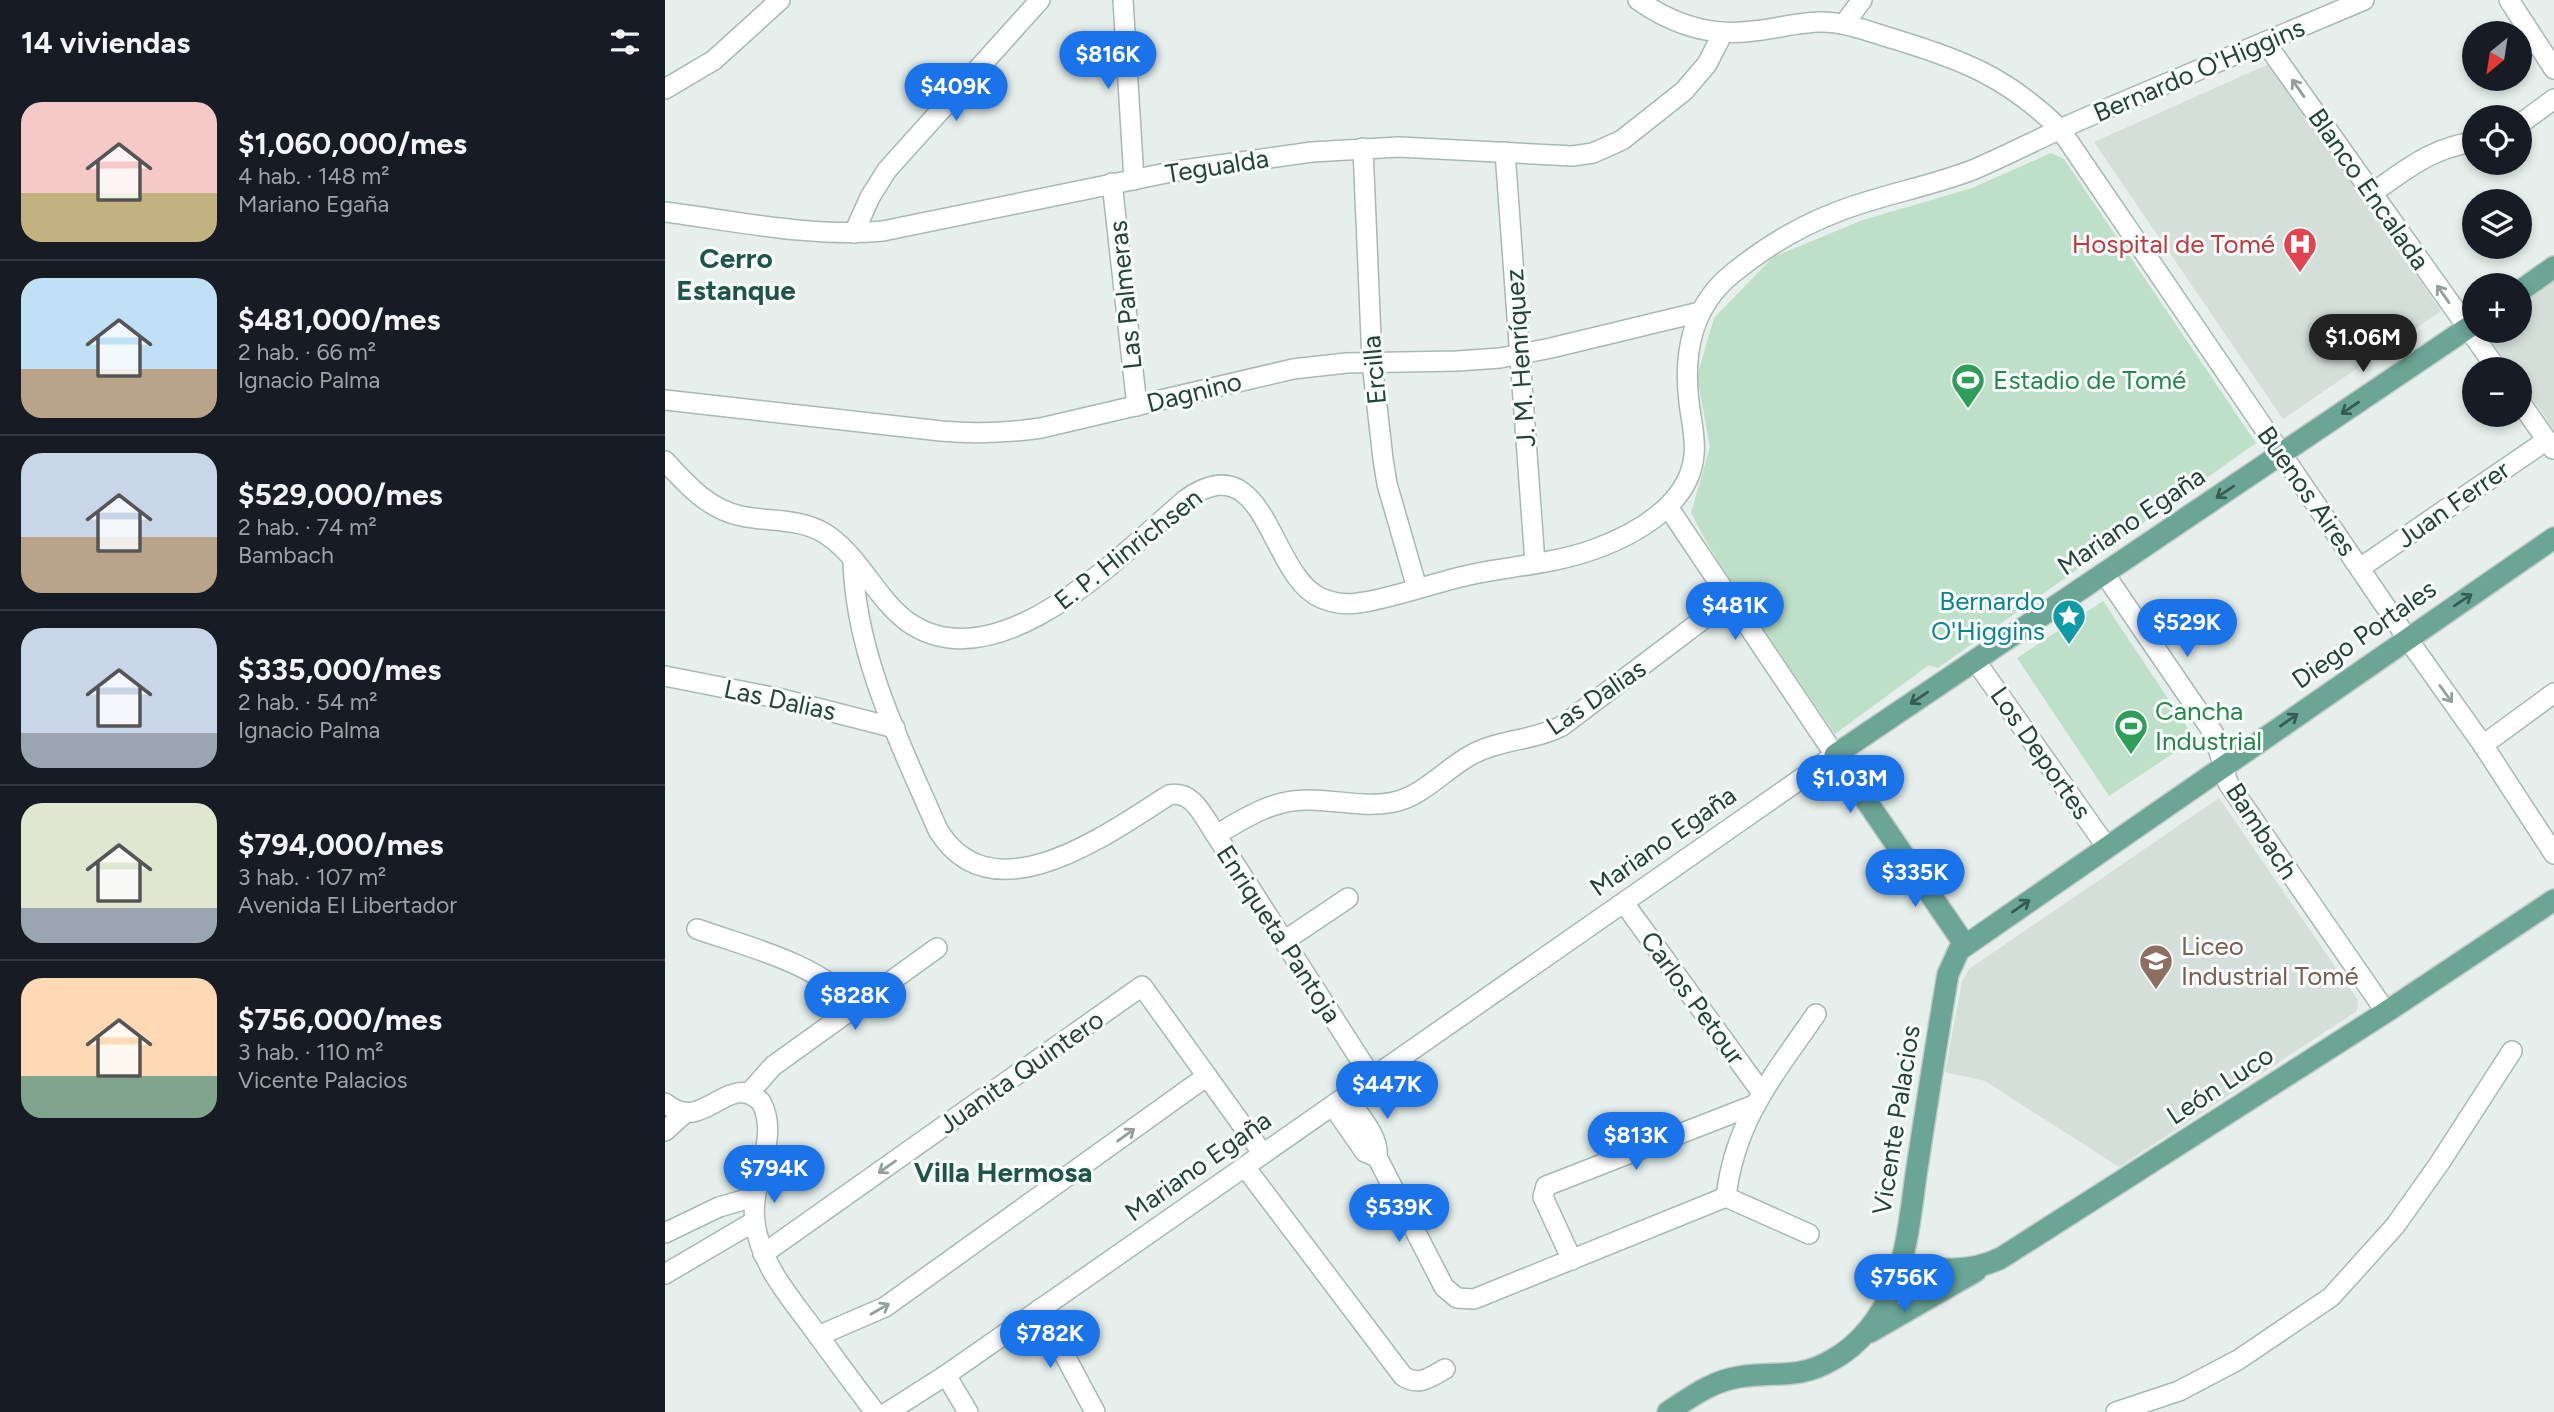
<!DOCTYPE html>
<html lang="es">
<head>
<meta charset="utf-8">
<style>
	:root { --surface:#171b24; --page:#20242c; --text:#f1f3f6; --muted:#9ea1a6; --line:#363941; --accent:#1a73e8 }
	body { margin:0; font-family:Figtree,sans-serif; background:var(--page); color:var(--text); height:100vh; display:flex; flex-direction:column; font-size:26px; white-space:nowrap }
	* { box-sizing:border-box; margin:0 }
	p { font-size:23px; color:var(--muted) }
	.icon { flex:none; width:38px; height:38px; fill:none; stroke:currentColor; stroke-width:2; stroke-linecap:round; stroke-linejoin:round }
	.map { position:relative; flex:1; overflow:hidden }
	.side { display:flex; flex-direction:column; background:var(--surface); width:665px }
	.side>* { flex:none }
	.needle { width:46px; rotate:210deg }
	.buttons { position:absolute; left:1797px; top:21px; display:grid; gap:14px }
	.buttons a { display:grid; place-items:center; width:70px; height:70px; border-radius:50%; background:var(--surface); box-shadow:0 4px 10px #0003; font-size:35px }
	.price { position:absolute; translate:-50% -60px; padding:0 16px; border-radius:24px; background:var(--accent); color:#fff; font-size:23px; line-height:46px; filter:drop-shadow(0 2px 4px #0008) }
	.price::after { content:''; position:absolute; left:50%; top:42px; width:21px; height:16px; margin-left:-10px; background:inherit; clip-path:polygon(0 0,100% 0,50% 100%) }
	.price.on { background:#222; color:#fff }
	ul { padding:0; list-style:none }
	li { display:flex; align-items:center; gap:21px; height:175px; padding:0 21px }
	li+li { border-top:2px solid var(--line) }
	li span { display:grid; place-items:center; flex:none; width:196px; height:140px; border-radius:21px; color:#555 }
	li>.icon { margin-inline-start:auto }
	span .icon { width:84px; height:84px; fill:#fffc; stroke-width:1 }
	li b { font-size:30px }
	h2 { display:flex; justify-content:space-between; align-items:center; height:84px; padding:0 21px; font-size:30px }
	main { display:flex; flex:1; min-height:0 }
	.map>svg:first-child { display:block }
	.built { fill:#d4dfda }
	.green { fill:#bfe0c8 }
	.lines { fill:none; stroke-linecap:round; stroke-linejoin:round }
	.minor-casing { stroke:#a8b8b2; stroke-width:22 }
	.major-casing { stroke:#c2cac8; stroke-width:24 }
	.minor { stroke:#fff; stroke-width:19 }
	.major { stroke:#6aa596; stroke-width:21 }
	.oneway { stroke:#92a09c }
	.oneway2 { stroke:#365b51 }
	.labels { text-anchor:middle; stroke-width:6; stroke-linejoin:round; paint-order:stroke }
	.street-label { font-size:26px; fill:#24423a; stroke:#f7fbf9 }
	.health-label { font-size:26px; fill:#be3a42; stroke:#f7fbf9; text-anchor:end }
	.leisure-label { font-size:26px; fill:#27864d; stroke:#f7fbf9; text-anchor:start }
	.culture-label { font-size:26px; fill:#0d838f; stroke:#f7fbf9; text-anchor:end }
	.education-label { font-size:26px; fill:#785e54; stroke:#f7fbf9; text-anchor:start }
	.neighbourhood-label { font-size:28px; font-weight:bold; fill:#1f5548; stroke:#f7fbf9 }
</style>
</head>
<body>
<main>
<section class="side">
<h2>14 viviendas<svg class="icon" aria-label="filters" viewBox="0 0 24 24"><path d="M4 7h16M4 17h16"/><circle cx="9" cy="7" r="2"/><circle cx="15" cy="17" r="2"/></svg></h2>
<ul>
<li><span style="background:linear-gradient(#f6c9c9 65%,#c2b280 0)"><svg class="icon" aria-label="home" viewBox="0 0 24 24"><path d="M3 11l9-7 9 7M6 9v11h12V9"/></svg></span><div><b>$1,060,000/mes</b><p>4 hab. · 148 m²</p><p>Mariano Egaña</p></div></li>
<li><span style="background:linear-gradient(#bfe0f5 65%,#b9a48a 0)"><svg class="icon" aria-label="home" viewBox="0 0 24 24"><path d="M3 11l9-7 9 7M6 9v11h12V9"/></svg></span><div><b>$481,000/mes</b><p>2 hab. · 66 m²</p><p>Ignacio Palma</p></div></li>
<li><span style="background:linear-gradient(#c9d6e8 60%,#b9a48a 0)"><svg class="icon" aria-label="home" viewBox="0 0 24 24"><path d="M3 11l9-7 9 7M6 9v11h12V9"/></svg></span><div><b>$529,000/mes</b><p>2 hab. · 74 m²</p><p>Bambach</p></div></li>
<li><span style="background:linear-gradient(#c9d6e8 75%,#9aa5b1 0)"><svg class="icon" aria-label="home" viewBox="0 0 24 24"><path d="M3 11l9-7 9 7M6 9v11h12V9"/></svg></span><div><b>$335,000/mes</b><p>2 hab. · 54 m²</p><p>Ignacio Palma</p></div></li>
<li><span style="background:linear-gradient(#dfe7d0 75%,#9aa5b1 0)"><svg class="icon" aria-label="home" viewBox="0 0 24 24"><path d="M3 11l9-7 9 7M6 9v11h12V9"/></svg></span><div><b>$794,000/mes</b><p>3 hab. · 107 m²</p><p>Avenida El Libertador</p></div></li>
<li><span style="background:linear-gradient(#ffd9b3 70%,#7fa58c 0)"><svg class="icon" aria-label="home" viewBox="0 0 24 24"><path d="M3 11l9-7 9 7M6 9v11h12V9"/></svg></span><div><b>$756,000/mes</b><p>3 hab. · 110 m²</p><p>Vicente Palacios</p></div></li>
</ul>
</section>
<div class="map">
<svg width="1889" height="1412" viewBox="0 0 1889 1412">
	<rect width="100%" height="100%" fill="#e6efeb"/>
	<g class="built">
		<polygon points="1606,63 1776,311 1618,419 1429,142"/>
		<polygon points="1889,276 1889,430 1855,381 1855,369 1846,369 1819,331 1855,331 1855,299"/>
		<polygon points="1554,798 1693,1000 1692,1011 1454,1167 1320,1081 1280,1072 1297,982 1304,969"/>
	</g>
	<g class="green">
		<path d="M1386,153l13,6 192,284 -318,225 -9,-3 -94,69c-49,-72 -104,-143 -144,-221l19,-66 -13,-71 17,-58 59,-61 90,-37 109,-32z"/>
		<polygon points="1438,601 1530,739 1444,796 1352,658"/>
		<polygon points="1244,1277 1279,1282 1230,1311"/>
	</g>
	<g class="lines">
		<g class="minor-casing">
			<g id="minor">
				<polyline points="458,0 469,180"/>
				<path d="M973,0c34,24 73,37 115,31 22,-2 46,-9 68,-9 25,0 49,10 73,17 69,21 113,38 166,90l347,509 76,107 71,109"/>
				<polyline points="1844,0 1889,69"/>
				<polyline points="1179,24 1197,0"/>
				<polyline points="1600,42 1832,369"/>
				<polyline points="0,89 49,60 115,0"/>
				<polyline points="1855,124 1889,99"/>
				<polyline points="698,148 707,362 718,459 722,484 752,588"/>
				<polyline points="840,152 870,563"/>
				<polyline points="447,183 472,406"/>
				<path d="M1707,193c34,-23 60,-46 103,-51"/>
				<path d="M0,212c69,9 150,26 218,19l293,-60 136,-19 87,-5 173,9 21,-3 29,-13 62,-49 23,-27 16,-31"/>
				<polyline points="189,233 205,197 222,170 375,0"/>
				<path d="M0,400l276,31c34,3 66,2 100,-3l252,-59 53,-6 111,-2 43,-3 51,-10 149,-36"/>
				<polyline points="1855,402 1888,449"/>
				<path d="M0,461c22,24 43,48 76,55 28,6 58,2 83,17 35,21 51,65 84,89 90,63 215,-69 277,-122 82,-59 83,75 136,98 12,5 25,7 37,5 37,-5 74,-20 111,-28 41,-9 85,-11 126,-26 41,-15 95,-45 99,-94 2,-17 -3,-35 -5,-53 -6,-50 3,-96 44,-129 31,-25 67,-47 104,-61 45,-18 93,-25 138,-43 37,-16 73,-35 110,-51 93,-40 186,-78 279,-118"/>
				<path d="M188,560c2,95 48,185 85,270 55,90 172,2 231,-35 24,-6 35,23 47,40l156,243"/>
				<polyline points="1695,568 1882,440"/>
				<polyline points="1439,573 1549,734 1563,783 1721,1012"/>
				<polyline points="1310,660 1441,846"/>
				<polyline points="0,676 117,699 230,728"/>
				<polyline points="1818,745 1889,693"/>
				<path d="M551,835c29,-17 57,-36 93,-35 27,0 58,8 85,2 29,-6 51,-33 77,-47 29,-16 62,-14 91,-29l168,-127"/>
				<polyline points="959,903 1097,1093"/>
				<path d="M32,929c54,19 120,34 159,77"/>
				<polyline points="619,941 683,898"/>
				<polyline points="84,1093 108,1066 272,948"/>
				<path d="M681,1096c11,17 34,40 31,61l67,130 13,11 17,1 252,-102 83,37"/>
				<path d="M0,1103c40,33 62,-34 96,-1 20,36 -12,80 -6,121 6,42 34,73 59,107 20,27 40,55 61,82"/>
				<polyline points="668,1106 700,1152 712,1157"/>
				<polyline points="0,1131 20,1113"/>
				<path d="M580,1167l158,209c15,11 28,1 42,-7"/>
				<path d="M1061,1197c9,-77 48,-122 90,-183"/>
				<polyline points="0,1233 54,1207 89,1197"/>
				<polyline points="98,1254 477,986 598,1154"/>
				<polyline points="907,1260 878,1197 881,1186 1089,1105"/>
				<polyline points="0,1274 90,1221"/>
				<polyline points="375,1309 430,1412"/>
				<polyline points="153,1336 220,1307 542,1076"/>
				<polyline points="281,1375 303,1412"/>
				<polyline points="223,1412 281,1375 1170,755 1003,507"/>
				<polyline points="1451,1412 1514,1391 1573,1360 1666,1297 1730,1226 1774,1164 1847,1051"/>
			</g>
		</g>
		<g class="major-casing">
			<g id="major">
				<polyline points="1855,291 1889,267"/>
				<polyline points="1300,945 1170,755 1810,323"/>
				<path d="M1236,1263c34,7 68,11 100,-5l385,-246 168,-112"/>
				<polyline points="1205,1332 1311,1271"/>
				<path d="M1003,1412c23,-15 44,-31 71,-35 36,-6 59,3 93,-17 28,-15 49,-43 61,-72 15,-38 18,-80 24,-120 10,-65 20,-130 31,-194l11,-24 595,-412"/>
			</g>
		</g>
		<use href="#minor" class="minor"/>
		<use href="#major" class="major"/>
	</g>
	<defs><path id="oneway-shaft" d="M-6 0H5M1.5-3L5.5 0L1.5 3" fill="none" stroke-width="1.6" stroke-linecap="round" stroke-linejoin="round" transform="scale(1.75)"/></defs>
	<g class="oneway">
		<use href="#oneway-shaft" transform="translate(1633 88) rotate(-125)"/>
		<use href="#oneway-shaft" transform="translate(1778 294) rotate(-125)"/>
		<use href="#oneway-shaft" transform="translate(1781 694) rotate(54)"/>
		<use href="#oneway-shaft" transform="translate(461 1135) rotate(-36)"/>
		<use href="#oneway-shaft" transform="translate(222 1167) rotate(145)"/>
		<use href="#oneway-shaft" transform="translate(215 1309) rotate(-30)"/>
	</g>
	<g class="oneway2">
		<use href="#oneway-shaft" transform="translate(1685 408) rotate(146)"/>
		<use href="#oneway-shaft" transform="translate(1560 492) rotate(146)"/>
		<use href="#oneway-shaft" transform="translate(1798 600) rotate(-34)"/>
		<use href="#oneway-shaft" transform="translate(1254 698) rotate(146)"/>
		<use href="#oneway-shaft" transform="translate(1624 720) rotate(-35)"/>
		<use href="#oneway-shaft" transform="translate(1356 906) rotate(-35)"/>
	</g>
	<defs>
		<g id="hospital-pin" transform="scale(1.75)"><path d="M0 17L-7.5 6A9.5 9.5 0 1 1 7.5 6Z" fill="#e0444e" stroke="#f7fbf9"/><path d="M-5-5h3v3.5h4V-5h3V5h-3V1.5h-4V5h-3Z" fill="#fff"/></g>
		<g id="stadium-pin" transform="scale(1.75)"><path d="M0 17L-7.5 6A9.5 9.5 0 1 1 7.5 6Z" fill="#2e9e5b" stroke="#f7fbf9"/><path d="M0-5a6.5 5 0 1 0 0 10a6.5 5 0 1 0 0-10ZM-3.5-1.8h7v3.6h-7Z" fill="#fff"/></g>
		<g id="sight-pin" transform="scale(1.75)"><path d="M0 17L-7.5 6A9.5 9.5 0 1 1 7.5 6Z" fill="#0f9aa8" stroke="#f7fbf9"/><path d="M0-6L1.8-2.2L6-1.7L2.9 1.2L3.7 5.4L0 3.3L-3.7 5.4L-2.9 1.2L-6-1.7L-1.8-2.2Z" fill="#fff"/></g>
		<g id="school-pin" transform="scale(1.75)"><path d="M0 17L-7.5 6A9.5 9.5 0 1 1 7.5 6Z" fill="#8d6e63" stroke="#f7fbf9"/><path d="M0-5L7-2L0 1L-7-2ZM-4 1L0 2.5L4 1V4Q0 6-4 4Z" fill="#fff"/></g>
	</defs>
	<g fill-rule="evenodd">
		<use href="#hospital-pin" x="1635" y="244"/>
		<use href="#stadium-pin" x="1303" y="380"/>
		<use href="#sight-pin" x="1404" y="616"/>
		<use href="#stadium-pin" x="1466" y="726"/>
		<use href="#school-pin" x="1491" y="961"/>
	</g>
	<g class="labels">
		<g class="street-label">
			<text transform="translate(1534 70) rotate(-23)" y="9">Bernardo O'Higgins</text>
			<text transform="translate(552 166) rotate(-9)" y="9">Tegualda</text>
			<text transform="translate(1704 189) rotate(55)" y="9">Blanco Encalada</text>
			<text transform="translate(460 295) rotate(-96)" y="9">Las Palmeras</text>
			<text transform="translate(855 358) rotate(-94)" y="9">J. M. Henríquez</text>
			<text transform="translate(709 370) rotate(-95)" y="9">Ercilla</text>
			<text transform="translate(529 392) rotate(-14)" y="9">Dagnino</text>
			<text transform="translate(1642 491) rotate(55)" y="9">Buenos Aires</text>
			<text transform="translate(1788 504) rotate(-35)" y="9">Juan Ferrer</text>
			<text transform="translate(1466 521) rotate(-34)" y="9">Mariano Egaña</text>
			<text transform="translate(463 549) rotate(-38)" y="9">E. P. Hinrichsen</text>
			<text transform="translate(1699 634) rotate(-35)" y="9">Diego Portales</text>
			<text transform="translate(931 697) rotate(-34)" y="9">Las Dalias</text>
			<text transform="translate(115 700) rotate(12)" y="9">Las Dalias</text>
			<text transform="translate(1376 753) rotate(55)" y="9">Los Deportes</text>
			<text transform="translate(1597 831) rotate(57)" y="9">Bambach</text>
			<text transform="translate(998 841) rotate(-35)" y="9">Mariano Egaña</text>
			<text transform="translate(614 934) rotate(57)" y="9">Enriqueta Pantoja</text>
			<text transform="translate(1028 998) rotate(54)" y="9">Carlos Petour</text>
			<text transform="translate(356 1072) rotate(-35)" y="9">Juanita Quintero</text>
			<text transform="translate(1555 1085) rotate(-33)" y="9">León Luco</text>
			<text transform="translate(1231 1120) rotate(-81)" y="9">Vicente Palacios</text>
			<text transform="translate(533 1166) rotate(-35)" y="9">Mariano Egaña</text>
		</g>
		<g class="health-label">
			<text x="1610" y="253">Hospital de Tomé</text>
		</g>
		<g class="leisure-label">
			<text x="1328" y="389">Estadio de Tomé</text>
			<text x="1490" y="720">Cancha<tspan x="1490" dy="30">Industrial</tspan></text>
		</g>
		<g class="culture-label">
			<text x="1380" y="610">Bernardo<tspan x="1380" dy="30">O'Higgins</tspan></text>
		</g>
		<g class="education-label">
			<text x="1516" y="955">Liceo<tspan x="1516" dy="30">Industrial Tomé</tspan></text>
		</g>
		<g class="neighbourhood-label">
			<text x="71" y="268">Cerro<tspan x="71" dy="32">Estanque</tspan></text>
			<text x="338" y="1182">Villa Hermosa</text>
		</g>
	</g>
</svg>
<div class="buttons">
<a><svg class="needle" viewBox="-14 -14 28 28"><path d="M0-13l5 13h-10z" fill="#e53935"/><path d="M0 13l5-13h-10z" fill="#9ea1a6"/></svg></a>
<a><svg class="icon" aria-label="locate" viewBox="0 0 24 24"><circle cx="12" cy="12" r="6"/><path d="M12 2v4M12 18v4M2 12h4M18 12h4"/></svg></a>
<a><svg class="icon" aria-label="layers" viewBox="0 0 24 24"><path d="M12 4l9 5-9 5-9-5zM3 14l9 5 9-5"/></svg></a>
<a>+</a>
<a>−</a>
</div>
<b class="price" style="left:443px;top:91px">$816K</b>
<b class="price" style="left:291px;top:123px">$409K</b>
<b class="price on" style="left:1698px;top:374px">$1.06M</b>
<b class="price" style="left:1070px;top:642px">$481K</b>
<b class="price" style="left:1522px;top:659px">$529K</b>
<b class="price" style="left:1185px;top:815px">$1.03M</b>
<b class="price" style="left:1250px;top:909px">$335K</b>
<b class="price" style="left:190px;top:1032px">$828K</b>
<b class="price" style="left:722px;top:1121px">$447K</b>
<b class="price" style="left:971px;top:1172px">$813K</b>
<b class="price" style="left:109px;top:1205px">$794K</b>
<b class="price" style="left:734px;top:1244px">$539K</b>
<b class="price" style="left:1239px;top:1314px">$756K</b>
<b class="price" style="left:385px;top:1370px">$782K</b>
</div>
</main>
</body>
</html>
